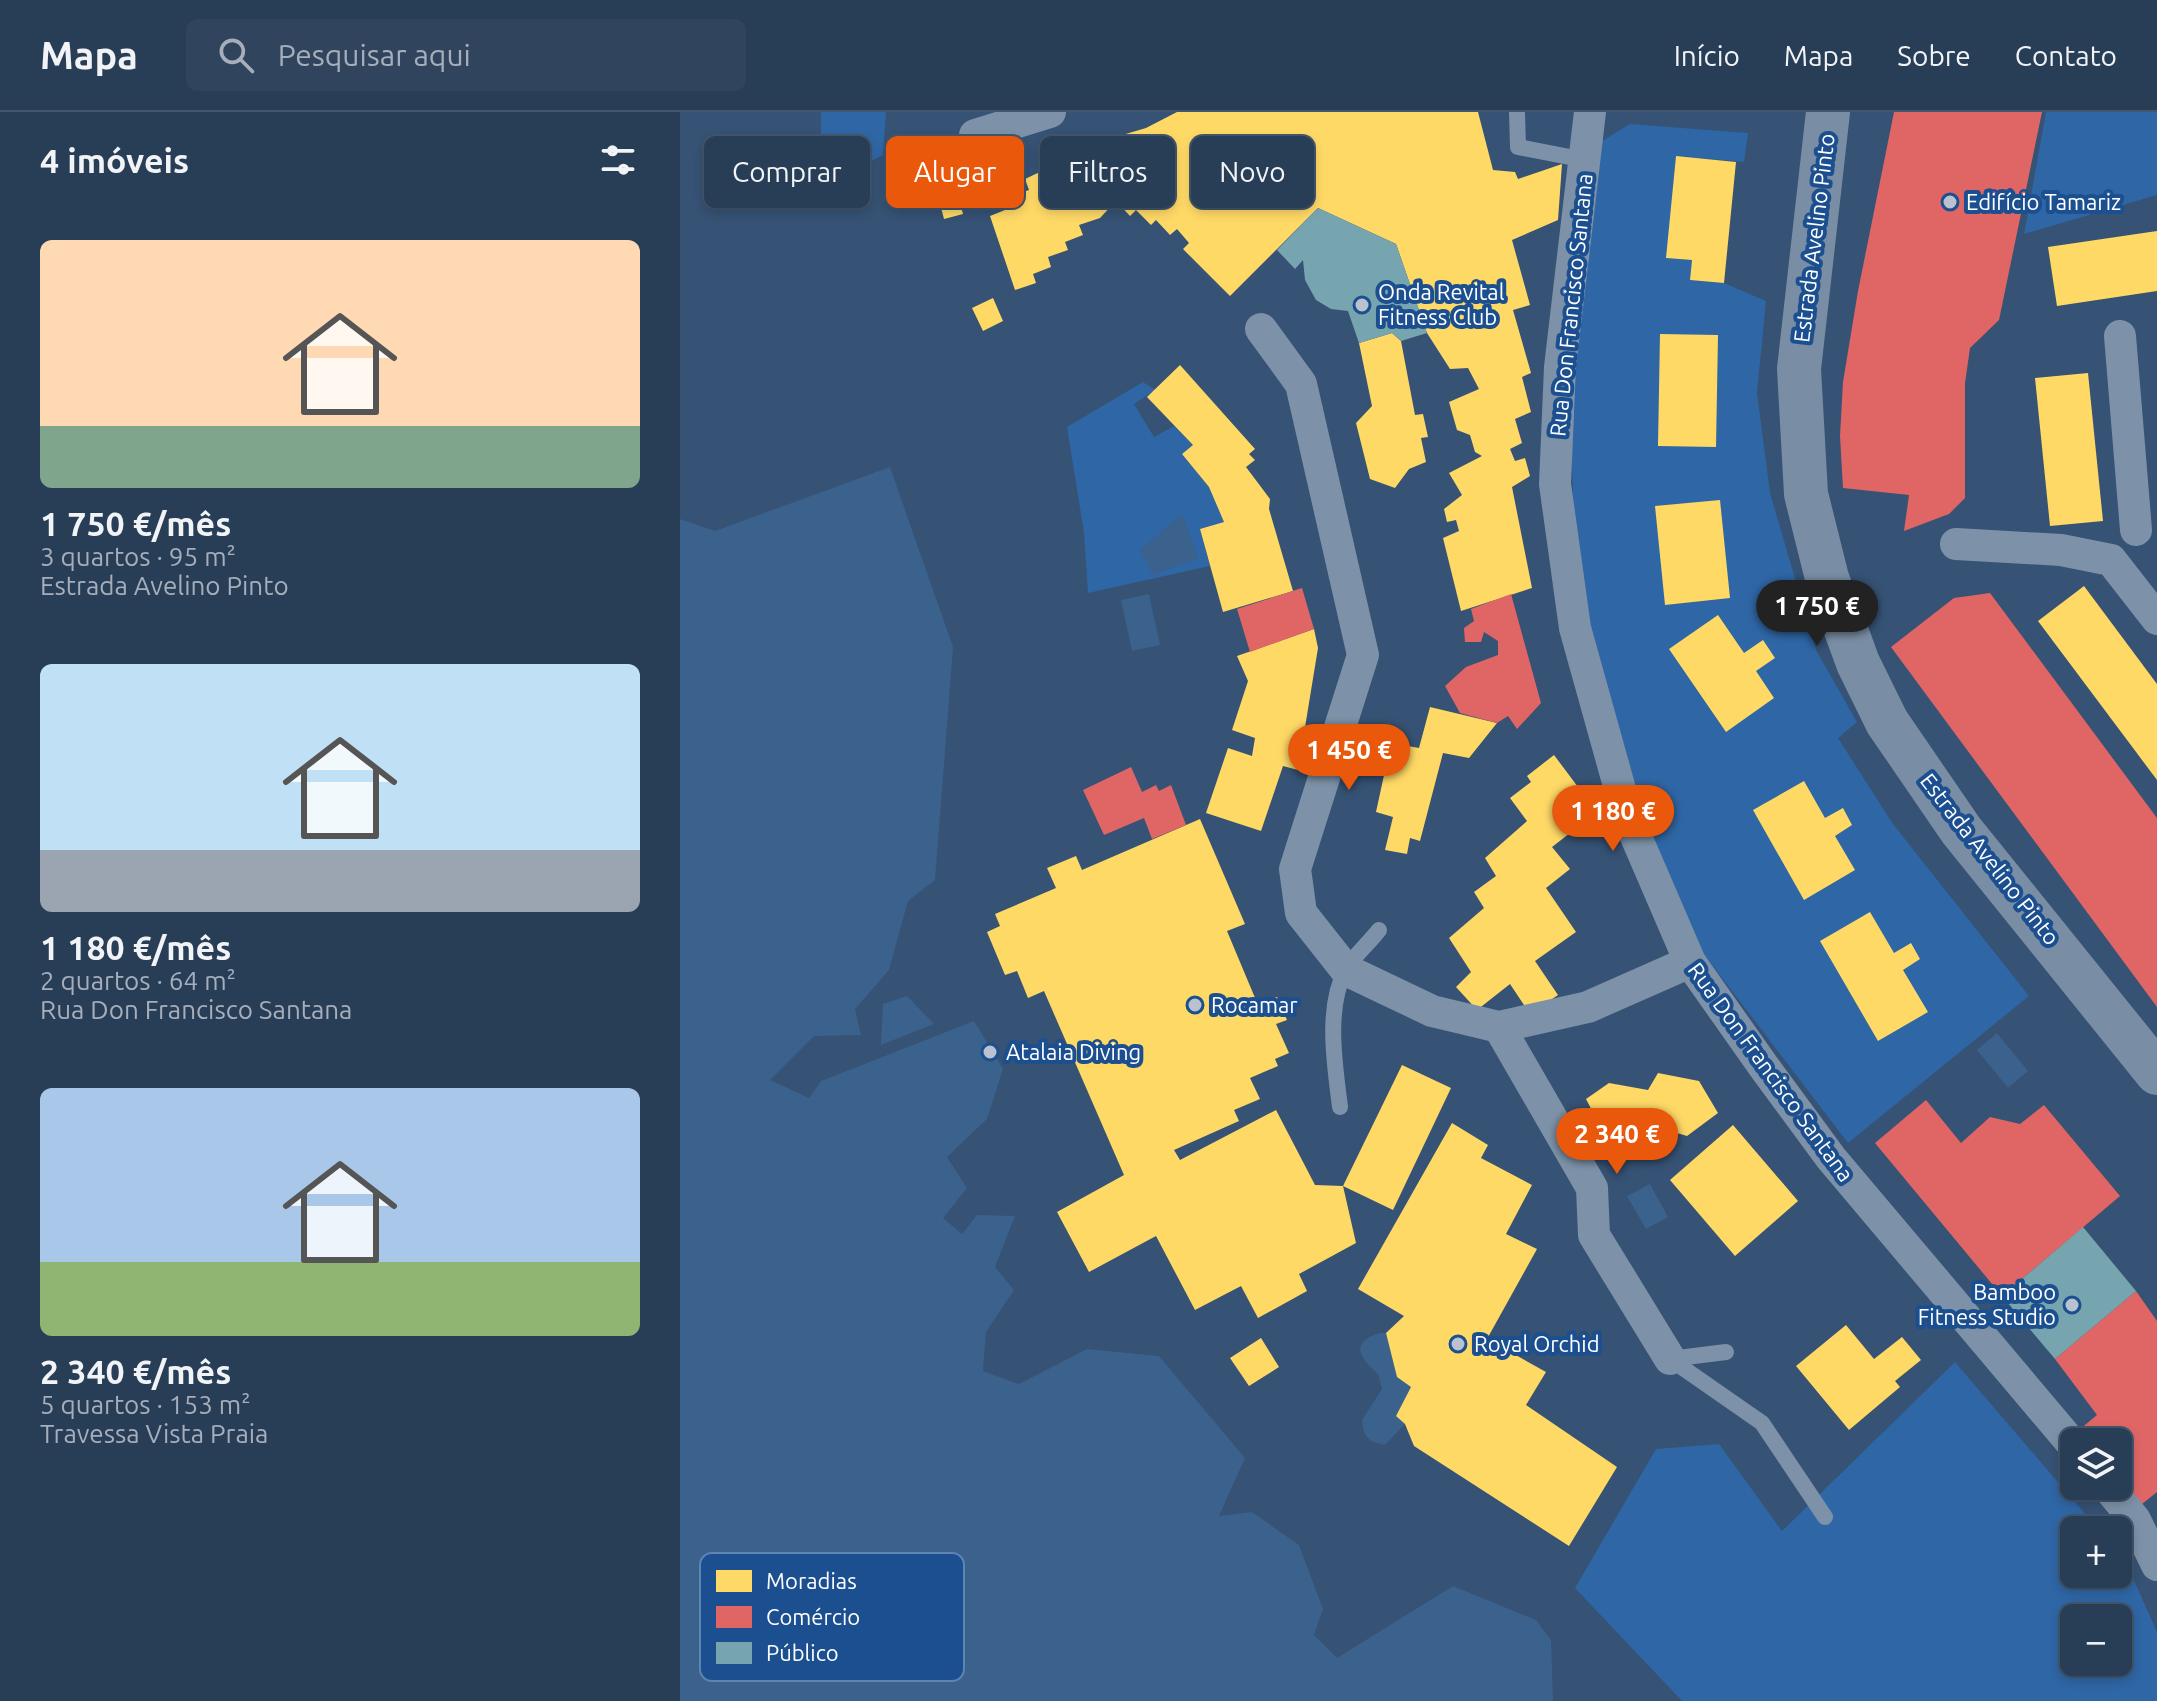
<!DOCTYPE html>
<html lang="pt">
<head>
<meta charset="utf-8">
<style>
	:root { --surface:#283e57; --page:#30455d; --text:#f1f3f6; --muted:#a5aeba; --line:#44576d; --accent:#ea580c }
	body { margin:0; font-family:Ubuntu,sans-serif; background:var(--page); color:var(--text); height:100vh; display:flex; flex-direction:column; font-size:30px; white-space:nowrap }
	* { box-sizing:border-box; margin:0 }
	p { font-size:26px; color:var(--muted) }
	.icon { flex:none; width:44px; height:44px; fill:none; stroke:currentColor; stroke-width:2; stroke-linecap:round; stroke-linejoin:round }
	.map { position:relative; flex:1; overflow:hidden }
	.panel { display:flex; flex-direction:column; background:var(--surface); width:680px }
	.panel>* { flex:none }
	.banner { position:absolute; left:24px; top:24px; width:760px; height:72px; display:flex; gap:16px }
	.tools { position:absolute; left:1380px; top:1316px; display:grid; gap:16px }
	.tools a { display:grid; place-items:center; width:72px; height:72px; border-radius:12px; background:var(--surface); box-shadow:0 4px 12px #0003,0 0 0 2px var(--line); font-size:40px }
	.price { position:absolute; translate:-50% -68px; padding:0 18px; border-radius:28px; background:var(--accent); color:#fff; font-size:26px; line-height:52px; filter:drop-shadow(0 2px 4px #0008) }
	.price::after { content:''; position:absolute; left:50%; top:48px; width:24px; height:18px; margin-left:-12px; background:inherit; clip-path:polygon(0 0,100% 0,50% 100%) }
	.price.on { background:#222; color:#fff }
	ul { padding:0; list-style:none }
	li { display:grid; align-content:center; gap:16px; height:424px; padding:0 40px }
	li span { display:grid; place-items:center; height:248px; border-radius:12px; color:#555 }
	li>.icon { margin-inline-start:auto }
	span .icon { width:144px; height:144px; fill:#fffc; stroke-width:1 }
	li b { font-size:34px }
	h2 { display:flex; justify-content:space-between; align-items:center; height:96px; padding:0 40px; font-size:34px }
	.pill { padding:0 28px; border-radius:12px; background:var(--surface); box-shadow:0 4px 12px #0003,0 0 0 2px var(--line); font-size:28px; line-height:72px }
	.pill.on { background:var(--accent); color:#fff }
	header { display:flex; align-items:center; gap:48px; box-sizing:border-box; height:112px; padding:0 40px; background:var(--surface); border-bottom:2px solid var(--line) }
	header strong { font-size:38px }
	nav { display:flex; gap:44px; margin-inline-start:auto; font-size:28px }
	.search { width:560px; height:72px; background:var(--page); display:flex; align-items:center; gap:20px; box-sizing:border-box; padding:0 28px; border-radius:12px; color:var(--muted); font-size:30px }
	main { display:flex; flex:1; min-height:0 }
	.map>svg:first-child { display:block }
	.green { fill:#2f66a5; fill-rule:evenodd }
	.water { fill:#3b618d }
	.homes { fill:#ffd966 }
	.shops { fill:#e06666 }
	.public { fill:#76a5af }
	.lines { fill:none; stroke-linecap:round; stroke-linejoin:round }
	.lane { stroke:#7d92a8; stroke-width:16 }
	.street { stroke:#7d92a8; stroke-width:32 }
	.secondary { stroke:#798da4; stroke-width:44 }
	.poi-dot { fill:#b9c2ce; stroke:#1b4f8f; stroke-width:3 }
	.labels { text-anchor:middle; stroke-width:8; stroke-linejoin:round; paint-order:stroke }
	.poi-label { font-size:22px; fill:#fff; stroke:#1b4f8f; text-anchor:start }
	.street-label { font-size:22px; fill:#fff; stroke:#1b4f8f }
	.key { fill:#1b4f8f; stroke:#5f84b1; stroke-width:2 }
	.key-label { font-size:22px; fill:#fff }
</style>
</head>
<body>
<header>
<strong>Mapa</strong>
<div class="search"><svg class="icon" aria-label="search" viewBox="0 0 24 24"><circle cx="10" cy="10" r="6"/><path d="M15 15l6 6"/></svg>Pesquisar aqui</div>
<nav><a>Início</a><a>Mapa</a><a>Sobre</a><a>Contato</a></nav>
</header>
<main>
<section class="panel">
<h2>4 imóveis<svg class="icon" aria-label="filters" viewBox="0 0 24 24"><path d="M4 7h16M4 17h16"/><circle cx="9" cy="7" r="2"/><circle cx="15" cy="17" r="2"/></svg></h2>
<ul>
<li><span style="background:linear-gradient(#ffd9b3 75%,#7fa58c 0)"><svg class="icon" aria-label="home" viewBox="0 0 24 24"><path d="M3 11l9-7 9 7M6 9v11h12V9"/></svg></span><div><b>1 750 €/mês</b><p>3 quartos · 95 m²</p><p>Estrada Avelino Pinto</p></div></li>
<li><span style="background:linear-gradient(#bfe0f5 75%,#9aa5b1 0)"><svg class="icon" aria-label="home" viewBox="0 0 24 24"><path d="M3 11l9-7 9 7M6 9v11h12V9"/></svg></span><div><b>1 180 €/mês</b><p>2 quartos · 64 m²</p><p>Rua Don Francisco Santana</p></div></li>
<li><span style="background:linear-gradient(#a9c7e8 70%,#8fb573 0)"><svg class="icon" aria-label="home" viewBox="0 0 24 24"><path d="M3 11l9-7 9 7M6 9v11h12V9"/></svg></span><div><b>2 340 €/mês</b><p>5 quartos · 153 m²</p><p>Travessa Vista Praia</p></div></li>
</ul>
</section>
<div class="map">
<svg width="1477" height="1589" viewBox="0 0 1477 1589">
	<rect width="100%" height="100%" fill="#365274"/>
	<g class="green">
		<polygon points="141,0 206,0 203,43 152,69 141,49"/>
		<polygon points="1366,0 1477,0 1477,83 1344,122"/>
		<polygon points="950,12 1068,21 1064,50 996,44 987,146 1012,148 1010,168 1044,171 1086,189 1077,281 1090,381 1136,538 1177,610 1158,626 1213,712 1349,884 1168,1031 1023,841 967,721 897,507 890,290 917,32"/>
		<polygon points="463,270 475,278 454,292 474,325 494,314 513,333 502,342 529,375 544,410 520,418 530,454 408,481 404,421 387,315"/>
		<path d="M1275,1250l144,168h-25v44h44v-21l7,7 32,72v69h-475l-107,-113 81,-139 63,-5 63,87zM1394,1506h44v44h-44z"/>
	</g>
	<g class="water">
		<polygon points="210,355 273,535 255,768 228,789 209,858 175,897 181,923 134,924 90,968 129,986 141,969 294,909 323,957 307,1007 267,1045 287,1076 263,1106 282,1122 297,1103 335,1104 315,1155 334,1178 306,1220 303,1259 339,1272 407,1237 479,1244 565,1346 539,1404 572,1400 619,1433 643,1497 634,1523 657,1546 773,1474 856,1508 871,1528 873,1589 0,1589 0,407 35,419"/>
		<polygon points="502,402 518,446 473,463 460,438"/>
		<polygon points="469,482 480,533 452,539 441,488"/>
		<polygon points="227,884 254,912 201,933 203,892"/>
		<polygon points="1317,921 1348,959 1328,976 1297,938"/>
		<polygon points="970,1072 988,1105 966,1117 947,1084"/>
		<path d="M699,1221h7l11,44 14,10 -15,29 9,8 -20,21c-18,-4 -21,-7 -23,-25l20,-31 -4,-15c-17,-15 -30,-31 1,-41z"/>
	</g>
	<g class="homes">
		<polygon points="497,0 798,0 813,58 835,60 838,67 882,52 878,108 832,128 850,193 833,198 851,261 842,265 851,300 835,307 842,331 830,337 835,349 845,346 850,364 832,375 852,476 781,499 763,426 779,419 776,408 767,410 764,397 782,383 769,361 802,344 795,340 790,323 777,318 769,290 799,277 788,256 770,257 747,221 716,132 638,96 550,184 503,137 509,131 497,117 490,123 476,108 471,113 456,98 450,104 436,89 420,106 399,113 403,123 385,130 388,138 368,145 371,155 353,162 356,171 335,178 310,104 330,96 326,86 349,78 345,67 364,58 361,47 466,16"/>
		<polygon points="1240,0 1312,0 1336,5 1329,39 1312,35 1308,57 1325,60 1315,113 1294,109 1286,149 1300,151 1294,181 1208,164"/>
		<polygon points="996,44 1056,50 1044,171 1010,168 1012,148 986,146"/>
		<polygon points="278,83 283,102 264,107 259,88"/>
		<polygon points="1477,119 1477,179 1377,194 1368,135"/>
		<polygon points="313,186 323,209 303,219 292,196"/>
		<polygon points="712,221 721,229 735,303 743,302 748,325 741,326 746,350 729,357 715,376 690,367 676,311 692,294 679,231"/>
		<polygon points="980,222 1038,223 1036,335 978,334"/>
		<polygon points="500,253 575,337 569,342 575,348 566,355 590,387 589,397 613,479 543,500 520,417 544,410 529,375 502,342 513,333 467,285"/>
		<polygon points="1408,261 1423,409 1370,414 1355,266"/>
		<polygon points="1040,388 1050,486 985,493 975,394"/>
		<polygon points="1404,474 1477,572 1477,668 1358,509"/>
		<polygon points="1038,503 1064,541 1083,528 1095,546 1076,559 1094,586 1046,620 989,537"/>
		<polygon points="634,517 638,536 618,658 603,654 581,719 526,701 548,636 572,644 575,626 552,618 568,569 557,544"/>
		<polygon points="750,595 817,611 789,646 763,641 740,729 730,726 727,742 705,738 713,705 696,700 711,631 739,636"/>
		<polygon points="874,643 901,679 874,700 890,721 872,735 890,757 866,776 896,820 855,849 878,883 850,902 830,872 797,898 776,875 791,860 769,826 804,796 794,780 816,764 805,746 847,709 830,686 851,670 847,664"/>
		<polygon points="1124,669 1145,706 1163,696 1172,713 1155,724 1175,758 1124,788 1073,698"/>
		<polygon points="520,707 565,812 547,819 578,893 597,885 607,908 596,912 609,941 595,947 598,954 570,966 580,987 554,998 559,1009 494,1038 500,1048 596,998 635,1073 663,1074 676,1131 619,1162 627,1179 578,1206 561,1174 515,1198 476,1124 409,1160 377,1100 444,1063 364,879 348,886 337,859 325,863 307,820 320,814 315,802 376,776 367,756 396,744 402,758"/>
		<polygon points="1190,800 1214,841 1231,831 1240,847 1223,858 1248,900 1198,929 1140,829"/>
		<polygon points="722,953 771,976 713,1098 663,1074"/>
		<polygon points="978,961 1019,969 1038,1001 1007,1024 964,1011 925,1024 906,987 929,971 968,978"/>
		<polygon points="772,1011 808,1033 801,1046 852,1073 826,1122 857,1137 807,1227 866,1260 846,1293 937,1355 889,1434 734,1334 725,1312 716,1304 731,1275 717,1265 706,1221 724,1204 678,1177"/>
		<polygon points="1053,1013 1118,1089 1055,1144 990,1068"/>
		<polygon points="1166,1213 1194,1247 1222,1225 1241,1248 1215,1269 1220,1275 1169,1318 1116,1254"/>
		<polygon points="581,1226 599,1255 569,1274 550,1246"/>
	</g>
	<g class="shops">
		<polygon points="1214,0 1362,0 1319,208 1290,236 1285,271 1285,386 1269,402 1224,419 1229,383 1163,376 1160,324 1163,270 1178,179"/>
		<polygon points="622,476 634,517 570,540 557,497"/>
		<polygon points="1310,481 1477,706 1477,895 1211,535 1274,486"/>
		<polygon points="831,482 861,591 837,617 828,604 817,611 780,601 765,574 786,555 818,543 818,529 804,520 801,530 785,530 784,516 794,509 791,497"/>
		<polygon points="451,655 462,680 476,673 479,679 491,673 506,713 472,727 464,706 424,723 403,678"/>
		<polygon points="1246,988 1281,1031 1310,1005 1340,1012 1364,993 1440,1084 1322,1184 1195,1031"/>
		<polygon points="1456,1179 1477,1209 1477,1380 1462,1392 1438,1363 1438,1330 1411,1330 1400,1317 1417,1303 1375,1247"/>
	</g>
	<g class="public">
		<polygon points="638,96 716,132 747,221 721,229 712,221 679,231 668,199 651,197 636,188 625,168 623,148 615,157 597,138"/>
		<polygon points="1403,1115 1456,1179 1375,1247 1322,1184"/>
	</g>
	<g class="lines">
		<g class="lane">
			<polyline points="837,0 838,35 905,48"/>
			<path d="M660,995c-5,-41 -15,-99 6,-138 8,-13 23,-26 33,-39"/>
			<polyline points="990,1247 1082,1311 1145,1405"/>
			<polyline points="990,1247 1046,1240"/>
		</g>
		<g class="street">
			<polyline points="910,0 880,255 875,372 895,516 948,706 1010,850 1084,955 1151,1046 1394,1334"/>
			<polyline points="295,23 370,0"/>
			<polyline points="581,217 621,272 683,543 615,757 621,801 666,858 752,899 819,915 908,895 1010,850"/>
			<polyline points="1440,224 1456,418"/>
			<polyline points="1276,432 1381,438 1431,448 1477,507"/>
			<polyline points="819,915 912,1076 914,1123 990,1247"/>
			<polyline points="1427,1374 1455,1408 1477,1453"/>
		</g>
		<polyline class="secondary" points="1148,0 1119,257 1126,382 1147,466 1178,551 1207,610 1281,718 1477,961"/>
	</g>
	<g class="poi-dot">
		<circle cx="1270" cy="90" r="8"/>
		<circle cx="682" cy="193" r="8"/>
		<circle cx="515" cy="893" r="8"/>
		<circle cx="310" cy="940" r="8"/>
		<circle cx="1392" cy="1193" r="8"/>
		<circle cx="778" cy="1232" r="8"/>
	</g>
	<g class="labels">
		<g class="poi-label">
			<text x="1286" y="98">Edifício Tamariz</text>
			<text x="698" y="188">Onda Revital<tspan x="698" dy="25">Fitness Club</tspan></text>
			<text x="531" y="901">Rocamar</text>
			<text x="326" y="948">Atalaia Diving</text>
			<text x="1376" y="1188" text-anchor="end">Bamboo<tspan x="1376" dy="25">Fitness Studio</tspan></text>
			<text x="794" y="1240">Royal Orchid</text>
		</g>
		<g class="street-label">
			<text transform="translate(1134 126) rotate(-83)" y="8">Estrada Avelino Pinto</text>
			<text transform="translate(891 193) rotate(-84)" y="8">Rua Don Francisco Santana</text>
			<text transform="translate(1310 747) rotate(52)" y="8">Estrada Avelino Pinto</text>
			<text transform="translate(1091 960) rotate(54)" y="8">Rua Don Francisco Santana</text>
		</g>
	</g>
	<rect x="20" y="1441" width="264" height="128" rx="12" class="key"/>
	<rect x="36" y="1458" width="36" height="22" fill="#ffd966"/>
	<rect x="36" y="1494" width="36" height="22" fill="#e06666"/>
	<rect x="36" y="1530" width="36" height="22" fill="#76a5af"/>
	<g class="key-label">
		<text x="86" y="1477">Moradias</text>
		<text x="86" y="1513">Comércio</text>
		<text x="86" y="1549">Público</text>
	</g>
</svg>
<div class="tools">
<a><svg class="icon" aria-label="layers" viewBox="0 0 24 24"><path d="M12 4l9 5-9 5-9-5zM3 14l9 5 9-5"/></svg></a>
<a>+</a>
<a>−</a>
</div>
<b class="price on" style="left:1137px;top:536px">1 750 €</b>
<b class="price" style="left:669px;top:680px">1 450 €</b>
<b class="price" style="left:933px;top:741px">1 180 €</b>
<b class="price" style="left:937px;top:1064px">2 340 €</b>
<div class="banner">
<a class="pill">Comprar</a>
<a class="pill on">Alugar</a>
<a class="pill">Filtros</a>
<a class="pill">Novo</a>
</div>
</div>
</main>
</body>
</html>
